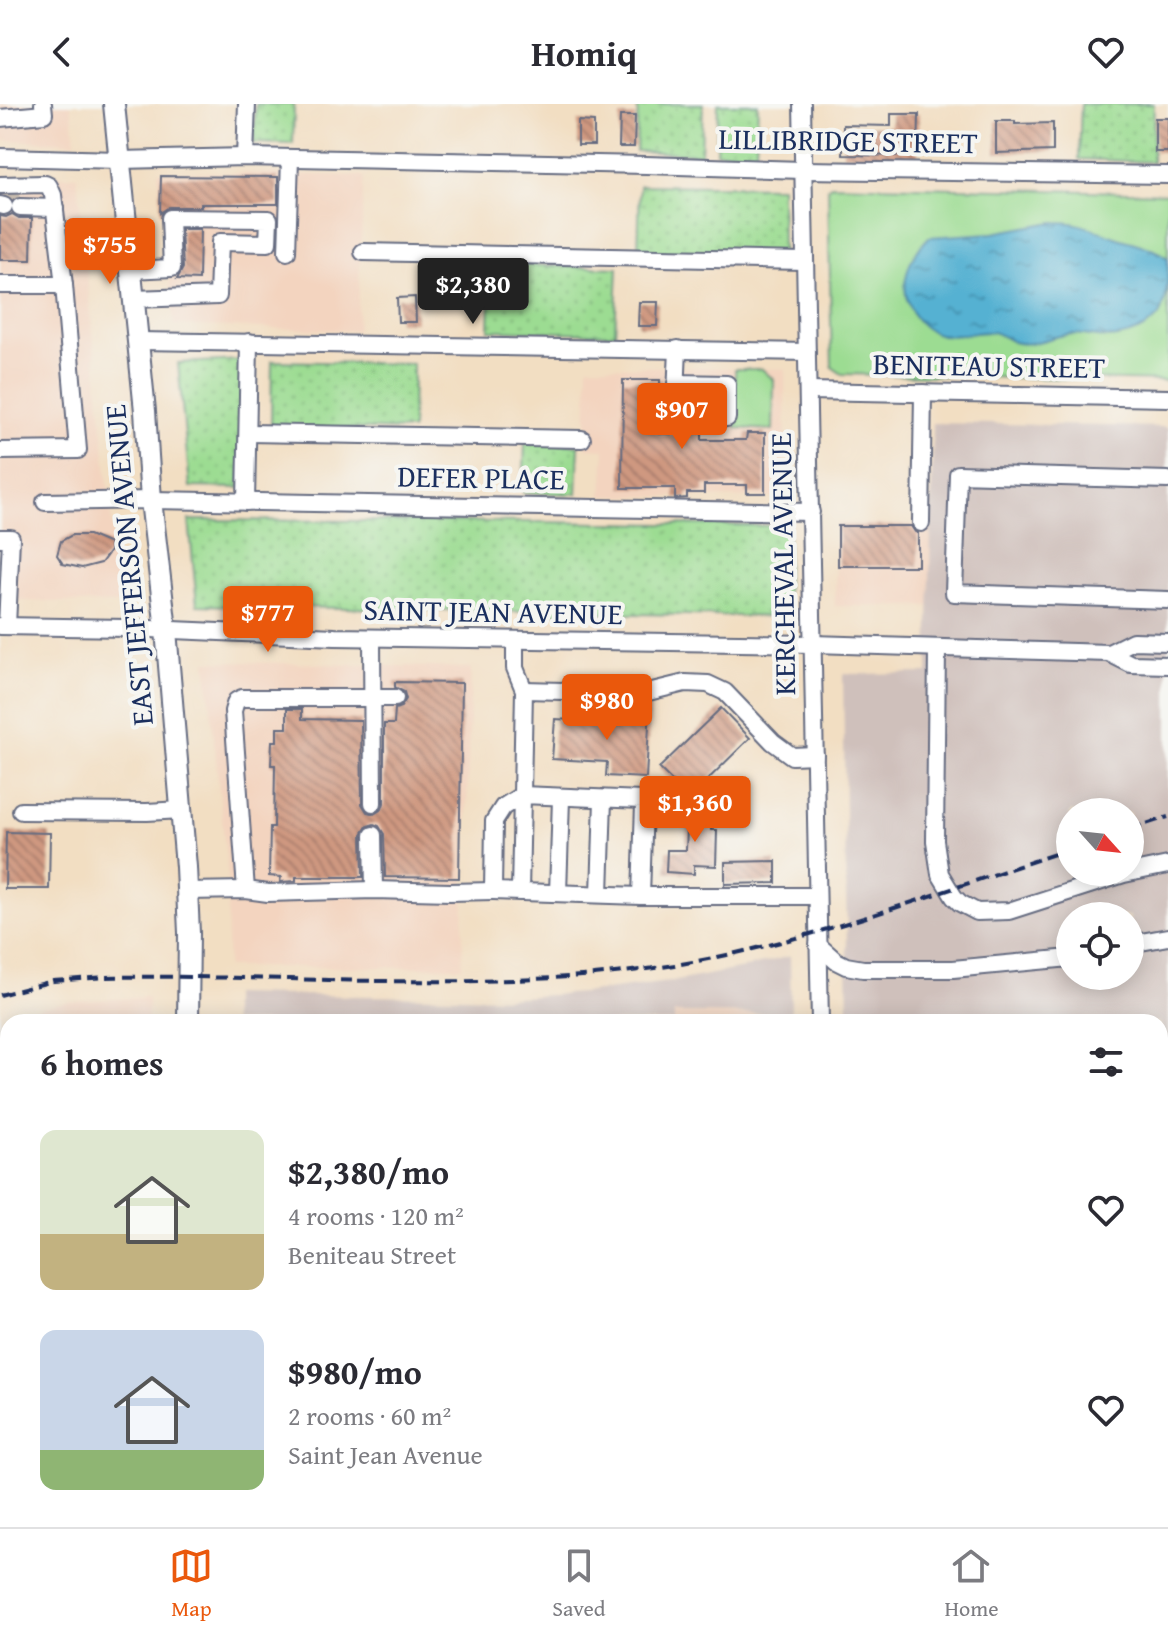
<!DOCTYPE html>
<html lang="en">
<head>
<meta charset="utf-8">
<style>
	:root { --surface:#fff; --page:#f7f7f7; --text:#2b2b33; --muted:#7c7c81; --line:#e1e1e2; --accent:#ea580c }
	body { margin:0; font-family:"Gentium Book Plus",serif; background:var(--page); color:var(--text); height:100vh; display:flex; flex-direction:column; font-size:30px; white-space:nowrap }
	* { box-sizing:border-box; margin:0 }
	p { font-size:26px; color:var(--muted) }
	.icon { flex:none; width:44px; height:44px; fill:none; stroke:currentColor; stroke-width:2; stroke-linecap:round; stroke-linejoin:round }
	.map { position:relative; flex:1; overflow:hidden }
	.side { position:absolute; left:0px; top:910px; width:1168px; height:514px; display:flex; flex-direction:column; background:var(--surface); border-radius:24px 24px 0 0; box-shadow:0 4px 20px #0003 }
	.side>* { flex:none }
	.needle { width:52px; rotate:117deg }
	.fabs { position:absolute; left:1056px; top:694px; display:grid; gap:16px }
	.fabs a { display:grid; place-items:center; width:88px; height:88px; border-radius:50%; background:var(--surface); box-shadow:0 4px 20px #0003; font-size:40px }
	.price { position:absolute; translate:-50% -68px; padding:0 18px; border-radius:8px; background:var(--accent); color:#fff; font-size:26px; line-height:52px; filter:drop-shadow(0 2px 4px #0008) }
	.price::after { content:''; position:absolute; left:50%; top:48px; width:24px; height:18px; margin-left:-12px; background:inherit; clip-path:polygon(0 0,100% 0,50% 100%) }
	.price.selected { background:#222; color:#fff }
	ul { padding:0; list-style:none }
	li { display:flex; align-items:center; gap:24px; height:200px; padding:0 40px }
	li span { display:grid; place-items:center; flex:none; width:224px; height:160px; border-radius:16px; color:#555 }
	li>.icon { margin-inline-start:auto }
	span .icon { width:96px; height:96px; fill:#fffc; stroke-width:1 }
	li b { font-size:34px }
	h2 { display:flex; justify-content:space-between; align-items:center; height:96px; padding:0 40px; font-size:34px }
	header { display:flex; justify-content:space-between; align-items:center; height:104px; padding:0 40px; background:var(--surface); font-size:36px; font-weight:700 }
	.tabs { display:flex; justify-content:space-around; align-items:center; height:112px; border-top:2px solid var(--line); background:var(--surface); font-size:22px; color:var(--muted) }
	.tabs a { display:grid; justify-items:center; gap:4px }
	.tabs .selected { color:var(--accent) }
	.map>svg:first-child { display:block }
	.built { fill:#f3d4bf }
	.industrial { fill:#cfc0bb; fill-rule:evenodd }
	.grass { fill:url(#grass-dots); stroke:#5c8678; stroke-width:2 }
	.green { fill:#9cdc92; stroke:#5c8678; stroke-width:2 }
	.water { fill:url(#water-ripples); stroke:#387098; stroke-width:2 }
	.building { fill:url(#building-back-hatch) }
	.lines { fill:none; stroke-linecap:round; stroke-linejoin:round }
	.minor-tunnel { stroke:#c7bbae; stroke-width:16; stroke-dasharray:16 8; stroke-linecap:butt }
	.minor-casing { stroke:#666c81; stroke-width:20 }
	.major-casing { stroke:#666c81; stroke-width:24 }
	.minor { stroke:#fff; stroke-width:16 }
	.major { stroke:#fff; stroke-width:20 }
	.rail { stroke:#1b2f5e; stroke-width:4; stroke-dasharray:12 6; stroke-linecap:butt }
	.labels { text-anchor:middle; stroke-width:8; stroke-linejoin:round; paint-order:stroke }
	.street-label { font-size:30px; fill:#1b2f5e; stroke:#f6f6f2 }
</style>
</head>
<body>
<header><svg class="icon" aria-label="back" viewBox="0 0 24 24"><path d="M15 5l-7 7 7 7"/></svg>Homiq<svg class="icon" aria-label="heart" viewBox="0 0 24 24"><path d="M12 20l-8-8c-3-5 5-10 8-4 3-6 11-1 8 4z"/></svg></header>
<div class="map">
<svg width="1168" height="1423" viewBox="0 0 1168 1423">
	<defs>
		<pattern id="grass-dots" width="8" height="8" patternUnits="userSpaceOnUse" patternTransform="scale(2)"><rect width="8" height="8" fill="#9cdc92"/><path d="M2 2h.1M6 6h.1" fill="none" stroke="#86bd80" stroke-width="1.8" stroke-linecap="round"/></pattern>
		<pattern id="water-ripples" width="26" height="14" patternUnits="userSpaceOnUse" patternTransform="scale(2)"><rect width="26" height="14" fill="#54b1d2"/><path d="M2 4q2-2 4 0t4 0M15 11q2-2 4 0t4 0" fill="none" stroke="#4590ae"/></pattern>
		<pattern id="building-back-hatch" width="6" height="6" patternUnits="userSpaceOnUse" patternTransform="scale(2)"><rect width="6" height="6" fill="#cf9880"/><path d="M-1 5l2 2M0 0l6 6M5-1l2 2" fill="none" stroke="#a77c6c"/></pattern>
	</defs>
	<rect width="100%" height="100%" fill="#f6f6f2"/>
	<filter id="ink" filterUnits="userSpaceOnUse"><feTurbulence type="fractalNoise" baseFrequency=".0125" numOctaves="2"/><feDisplacementMap in="SourceGraphic" scale="16" xChannelSelector="R" yChannelSelector="G"/><feConvolveMatrix kernelMatrix="1 2 1 2 8 2 1 2 1" color-interpolation-filters="sRGB"/></filter>
	<filter id="wash" filterUnits="userSpaceOnUse"><feTurbulence type="fractalNoise" baseFrequency=".006" numOctaves="4" result="noise"/><feDisplacementMap in="SourceGraphic" scale="32" xChannelSelector="R" yChannelSelector="G"/><feGaussianBlur stdDeviation="1.8" result="paint"/><feColorMatrix in="noise" values="0 0 0 0 0 0 0 0 0 0 0 0 0 0 0 0 0 1.4 0 .05"/><feComposite in="paint" operator="in"/></filter>
	<g filter="url(#wash)">
		<rect width="100%" height="100%" fill="#f2dec2"/>
		<g class="built">
			<polygon points="0,0 71,0 75,38 0,36"/>
			<polygon points="158,67 364,72 357,227 174,221"/>
			<polygon points="0,72 77,72 120,500 0,496"/>
			<polygon points="588,262 785,265 786,394 602,392 605,345 586,344"/>
			<polygon points="836,420 931,421 930,502 835,502"/>
			<polygon points="206,557 471,564 462,863 227,863 228,774"/>
			<polygon points="148,893 148,918 8,918 8,1416 87,1416 87,1422 0,1421 0,916 43,903 69,898"/>
			<polygon points="674,909 791,910 791,918 674,918"/>
		</g>
		<g class="industrial">
			<path d="M933,319l235,4v1100h-944v-7h936v-498h-312l-5,-348 85,-1zM1070,708h60v60h-60zM1070,812h60v60h-60z"/>
			<polygon points="790,852 791,910 674,909 674,918 232,918 232,890 505,894 583,889 676,877 744,864"/>
		</g>
		<g class="grass">
			<polygon points="256,0 294,0 293,40 254,39"/>
			<polygon points="638,0 703,0 701,50 636,47"/>
			<polygon points="718,0 758,0 756,49 716,48"/>
			<polygon points="1081,0 1154,0 1152,58 1079,55"/>
			<polygon points="640,81 781,83 782,151 638,150"/>
			<polygon points="491,160 618,164 615,230 489,226"/>
			<polygon points="244,256 240,384 190,383 178,259"/>
			<polygon points="272,257 413,260 412,326 271,323"/>
			<polygon points="525,339 579,341 577,390 523,389"/>
			<polygon points="189,416 538,418 788,422 786,513 197,501"/>
			<polygon points="227,1416 469,1416 464,1423 227,1423"/>
		</g>
		<g class="green">
			<polygon points="831,81 1168,89 1168,277 842,270 832,263 828,84"/>
			<polygon points="735,265 762,265 774,276 773,326 736,324"/>
		</g>
		<path class="water" d="M1052,118c30,0 36,6 63,15 18,6 38,9 53,22 0,19 0,43 -10,58 -16,16 -39,23 -61,20 -8,-1 -17,-3 -25,-3 -18,1 -36,12 -54,9 -11,-1 -17,-11 -28,-11 -16,-1 -31,6 -48,3 -14,-3 -22,-10 -29,-21 -16,-28 -5,-56 16,-77l64,-4z"/>
		<g id="blocks">
			<g class="building">
				<polygon points="891,10 919,10 918,52 843,51 843,21 891,22"/>
				<polygon points="620,12 635,12 634,43 619,43"/>
				<rect x="1155" y="14" width="13" height="34"/>
				<polygon points="578,17 594,18 594,41 578,41"/>
				<polygon points="996,17 1015,17 1015,20 1053,19 1053,47 996,49"/>
				<polygon points="161,72 278,73 278,100 201,100 201,103 169,103 160,109"/>
				<polygon points="12,110 19,114 32,114 31,156 0,156 0,112 6,113"/>
				<polygon points="181,125 200,125 199,176 177,175 183,164"/>
				<polygon points="415,193 416,218 398,218 397,194"/>
				<polygon points="639,198 658,198 657,222 638,222"/>
				<polygon points="623,276 660,276 660,330 702,329 702,336 746,336 747,329 765,329 765,389 747,389 747,381 704,381 704,389 687,389 687,394 675,395 675,384 622,384"/>
				<polygon points="838,422 911,422 915,428 918,429 918,462 838,462"/>
				<polygon points="72,431 89,431 110,440 110,447 101,459 82,464 63,460 57,451 61,437"/>
				<polygon points="395,578 462,579 459,774 385,773 384,730 379,722 374,720 367,722 362,730 363,773 296,773 296,777 280,778 281,773 269,772 270,723 274,723 275,661 271,661 272,637 277,637 277,624 287,624 287,605 302,605 302,615 361,616 362,700 367,708 374,710 382,705 384,699 384,620 394,620 395,605 401,603 406,595 404,588 395,583"/>
				<polygon points="629,602 650,604 646,674 606,672 607,658 552,655 555,615 609,618 610,609 628,610"/>
				<polygon points="721,604 750,634 689,694 659,664"/>
				<polygon points="688,703 712,704 711,726 717,726 716,762 694,761 694,770 666,768 667,746 686,746"/>
				<polygon points="6,728 50,729 49,785 5,785"/>
				<polygon points="776,757 776,779 725,780 725,758"/>
			</g>
		</g>
	</g>
	<g filter="url(#ink)">
		<use href="#blocks" fill-opacity="0" stroke="#666c81" stroke-width="2"/>
		<g class="lines">
			<polyline class="minor-tunnel" points="4,89 20,90"/>
			<g class="minor-casing">
				<g id="minor">
					<polyline points="802,0 820,918"/>
					<polyline points="0,14 44,10 43,0"/>
					<polyline points="0,53 120,56 245,53 646,61 803,66 1168,71"/>
					<polyline points="245,53 247,0"/>
					<polyline points="0,81 45,80 49,82 53,91 64,181 78,346 0,347"/>
					<polyline points="0,101 4,102"/>
					<polyline points="20,103 55,104"/>
					<polyline points="287,148 290,54"/>
					<polyline points="363,148 805,157"/>
					<polyline points="131,166 172,164 170,114 269,115 268,139 220,138 218,192 134,195"/>
					<polyline points="0,181 64,181"/>
					<polyline points="138,237 807,248"/>
					<polyline points="676,279 727,280 727,314 675,313 678,245"/>
					<polyline points="808,287 1168,294"/>
					<polyline points="248,329 582,335"/>
					<polyline points="1168,376 958,370 954,489 1168,496"/>
					<polyline points="45,398 151,396 811,408"/>
					<polyline points="246,398 249,238"/>
					<polyline points="921,419 923,289"/>
					<polyline points="0,434 11,434 7,522"/>
					<polyline points="0,522 127,524 335,533 813,540 1109,549 1131,560 1168,561"/>
					<polyline points="372,534 373,699"/>
					<polyline points="515,536 515,564 524,586 522,691 503,703 494,717 493,787 641,792 817,792"/>
					<polyline points="937,545 935,737 940,770 954,793 960,799 977,808 1009,807 1124,770 1168,761"/>
					<polyline points="1109,549 1133,537 1168,538"/>
					<polyline points="524,586 644,589 685,579 708,580 725,588 773,638 792,652 815,651"/>
					<polyline points="21,707 147,708 181,706"/>
					<polyline points="373,731 374,786"/>
					<polyline points="246,786 233,607 236,597 242,594 395,594"/>
					<polyline points="187,787 246,786 268,789 374,786 450,788 493,787"/>
					<polyline points="520,788 522,691 642,696 644,700 641,792"/>
					<polyline points="558,789 561,694"/>
					<polyline points="600,790 603,695"/>
					<polyline points="1130,840 1168,833"/>
					<polyline points="818,841 836,857 846,862 863,865 953,865 1070,854"/>
					<polyline points="1160,962 1168,962"/>
					<polyline points="1160,996 1168,996"/>
					<polyline points="0,1157 8,1157"/>
					<polyline points="0,1357 8,1344"/>
					<polyline points="597,1422 598,1423"/>
					<polyline points="830,1423 830,1416"/>
					<polyline points="891,1423 891,1416"/>
				</g>
			</g>
			<g class="major-casing">
				<g id="major">
					<polyline points="114,0 145,307 151,396 166,526 186,763 189,829 188,918"/>
					<polyline points="185,1423 185,1416"/>
				</g>
			</g>
			<use href="#minor" class="minor"/>
			<use href="#major" class="major"/>
			<g class="rail">
				<polyline points="1130,725 1168,713"/>
				<path d="M0,891l53,-14 52,-4c190,-3 381,18 570,-12 134,-22 266,-74 395,-116"/>
			</g>
		</g>
	</g>
	<g class="labels">
		<g class="street-label">
			<text transform="translate(848 37) rotate(1)" y="10">LILLIBRIDGE STREET</text>
			<text transform="translate(989 262) rotate(1)" y="10">BENITEAU STREET</text>
			<text transform="translate(481 374) rotate(1)" y="10">DEFER PLACE</text>
			<text transform="translate(783 460) rotate(-91)" y="10">KERCHEVAL AVENUE</text>
			<text transform="translate(129 461) rotate(-95)" y="10">EAST JEFFERSON AVENUE</text>
			<text transform="translate(493 508) rotate(1)" y="10">SAINT JEAN AVENUE</text>
		</g>
	</g>
</svg>
<div class="fabs">
<a><svg class="needle" viewBox="-14 -14 28 28"><path d="M0-13l5 13h-10z" fill="#e53935"/><path d="M0 13l5-13h-10z" fill="#7c7c81"/></svg></a>
<a><svg class="icon" aria-label="locate" viewBox="0 0 24 24"><circle cx="12" cy="12" r="6"/><path d="M12 2v4M12 18v4M2 12h4M18 12h4"/></svg></a>
</div>
<b class="price" style="left:110px;top:182px">$755</b>
<b class="price selected" style="left:473px;top:222px">$2,380</b>
<b class="price" style="left:682px;top:347px">$907</b>
<b class="price" style="left:268px;top:550px">$777</b>
<b class="price" style="left:607px;top:638px">$980</b>
<b class="price" style="left:695px;top:740px">$1,360</b>
<section class="side">
<h2>6 homes<svg class="icon" aria-label="filters" viewBox="0 0 24 24"><path d="M4 7h16M4 17h16"/><circle cx="9" cy="7" r="2"/><circle cx="15" cy="17" r="2"/></svg></h2>
<ul>
<li><span style="background:linear-gradient(#dfe7d0 65%,#c2b280 0)"><svg class="icon" aria-label="home" viewBox="0 0 24 24"><path d="M3 11l9-7 9 7M6 9v11h12V9"/></svg></span><div><b>$2,380/mo</b><p>4 rooms · 120 m²</p><p>Beniteau Street</p></div><svg class="icon" aria-label="heart" viewBox="0 0 24 24"><path d="M12 20l-8-8c-3-5 5-10 8-4 3-6 11-1 8 4z"/></svg></li>
<li><span style="background:linear-gradient(#c9d6e8 75%,#8fb573 0)"><svg class="icon" aria-label="home" viewBox="0 0 24 24"><path d="M3 11l9-7 9 7M6 9v11h12V9"/></svg></span><div><b>$980/mo</b><p>2 rooms · 60 m²</p><p>Saint Jean Avenue</p></div><svg class="icon" aria-label="heart" viewBox="0 0 24 24"><path d="M12 20l-8-8c-3-5 5-10 8-4 3-6 11-1 8 4z"/></svg></li>
</ul>
</section>
</div>
<nav class="tabs">
<a class="selected"><svg class="icon" aria-label="map" viewBox="0 0 24 24"><path d="M3 6l6-2 6 2 6-2v14l-6 2-6-2-6 2zM9 4v14M15 6v14"/></svg>Map</a>
<a><svg class="icon" aria-label="saved" viewBox="0 0 24 24"><path d="M7 4h10v16l-5-4-5 4z"/></svg>Saved</a>
<a><svg class="icon" aria-label="home" viewBox="0 0 24 24"><path d="M3 11l9-7 9 7M6 9v11h12V9"/></svg>Home</a>
</nav>
</body>
</html>
